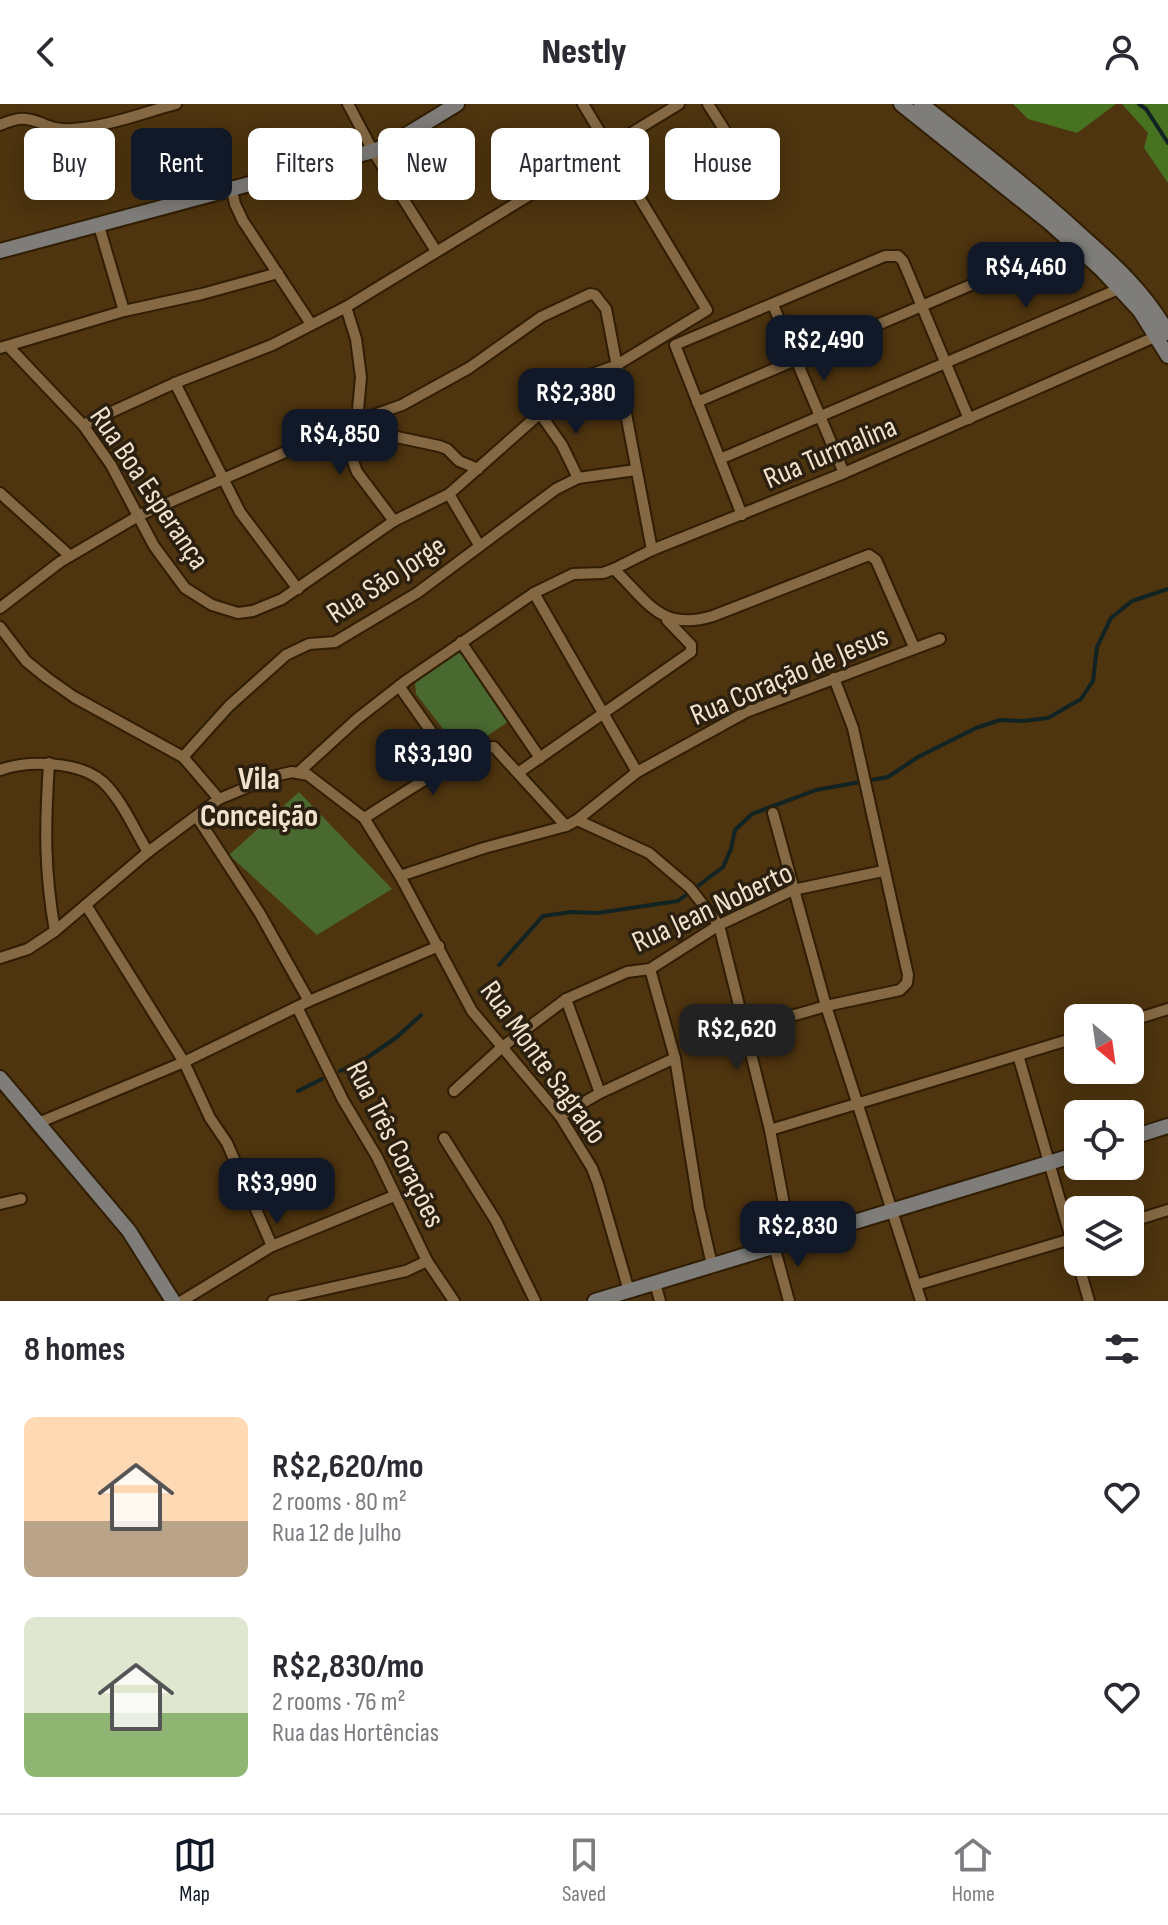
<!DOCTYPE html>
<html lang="en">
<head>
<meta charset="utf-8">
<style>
	:root { --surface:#fff; --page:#f7f7f7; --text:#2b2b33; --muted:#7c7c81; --line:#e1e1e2; --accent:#111827 }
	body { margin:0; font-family:"Sofia Sans Condensed",sans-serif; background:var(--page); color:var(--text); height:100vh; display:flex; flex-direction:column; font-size:30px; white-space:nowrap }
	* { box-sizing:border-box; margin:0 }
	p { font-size:26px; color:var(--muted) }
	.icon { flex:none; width:44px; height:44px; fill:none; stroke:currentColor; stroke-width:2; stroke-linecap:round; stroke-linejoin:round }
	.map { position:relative; height:1197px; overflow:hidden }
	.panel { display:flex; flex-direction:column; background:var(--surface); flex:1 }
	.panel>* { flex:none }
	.banner { position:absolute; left:24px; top:24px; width:1120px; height:72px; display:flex; gap:16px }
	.needle { width:52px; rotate:151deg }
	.buttons { position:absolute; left:1064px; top:900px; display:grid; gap:16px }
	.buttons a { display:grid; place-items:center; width:80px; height:80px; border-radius:12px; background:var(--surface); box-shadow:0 4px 20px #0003; font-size:40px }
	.price { position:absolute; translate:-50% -68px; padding:0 18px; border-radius:16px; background:var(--accent); color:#fff; font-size:26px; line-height:52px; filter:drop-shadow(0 2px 4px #0008) }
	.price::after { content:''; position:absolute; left:50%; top:48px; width:24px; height:18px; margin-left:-12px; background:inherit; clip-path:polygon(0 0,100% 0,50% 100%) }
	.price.active { background:#222; color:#fff }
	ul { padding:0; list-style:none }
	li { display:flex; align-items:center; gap:24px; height:200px; padding:0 24px }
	li span { display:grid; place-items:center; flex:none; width:224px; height:160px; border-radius:12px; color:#555 }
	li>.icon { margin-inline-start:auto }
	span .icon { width:96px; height:96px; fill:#fffc; stroke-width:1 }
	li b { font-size:34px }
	h2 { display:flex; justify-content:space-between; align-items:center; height:96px; padding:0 24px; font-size:34px }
	.chip { padding:0 28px; border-radius:12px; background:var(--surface); box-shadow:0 4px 20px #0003; font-size:28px; line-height:72px }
	.chip.active { background:var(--accent); color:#fff }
	header { display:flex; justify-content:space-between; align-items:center; height:104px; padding:0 24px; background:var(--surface); font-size:36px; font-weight:800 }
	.menu { display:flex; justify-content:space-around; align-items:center; height:112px; border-top:2px solid var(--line); background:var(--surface); font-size:22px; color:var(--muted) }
	.menu a { display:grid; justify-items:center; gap:4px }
	.menu .active { color:var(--accent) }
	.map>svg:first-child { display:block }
	.green { fill:#496930 }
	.forest { fill:#477220 }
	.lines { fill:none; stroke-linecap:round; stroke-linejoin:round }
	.stream { stroke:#112323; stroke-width:4 }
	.street-casing { stroke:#301d02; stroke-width:14 }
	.secondary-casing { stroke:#301d02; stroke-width:18 }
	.street { stroke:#856944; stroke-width:10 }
	.secondary { stroke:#7e7d79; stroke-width:14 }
	.labels { text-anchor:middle; stroke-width:7; stroke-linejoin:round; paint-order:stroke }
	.street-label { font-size:30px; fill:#f1e1cd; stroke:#2b1f10 }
	.neighbourhood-label { font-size:32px; font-weight:bold; fill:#f1e1cd; stroke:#2b1f10 }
</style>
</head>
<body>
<header><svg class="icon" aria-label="back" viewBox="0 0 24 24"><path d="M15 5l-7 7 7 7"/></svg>Nestly<svg class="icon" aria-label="person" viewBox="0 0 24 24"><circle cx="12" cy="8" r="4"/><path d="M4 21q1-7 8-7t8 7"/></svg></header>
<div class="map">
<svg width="1168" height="1197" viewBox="0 0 1168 1197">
	<rect width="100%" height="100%" fill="#4e340f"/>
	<g class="green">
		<polygon points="457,549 465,551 509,617 462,649 416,590 415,579"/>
		<polygon points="299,688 392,785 317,831 229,751"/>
	</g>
	<g class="forest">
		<polygon points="1013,0 1116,0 1077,29 1028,15"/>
		<polygon points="1122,0 1168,0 1168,79 1144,44 1148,29"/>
	</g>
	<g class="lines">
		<g class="stream">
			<polyline points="1139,0 1146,5 1168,39"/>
			<polyline points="499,861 543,812 571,808 597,809 678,797 723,763 731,745 735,726 752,710 816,686 888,673 918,653 976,624 1000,616 1022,617 1048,614 1081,595 1093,577 1097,543 1111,514 1132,497 1168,485"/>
			<polyline points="340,967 361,958 397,933 421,911"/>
			<polyline points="298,987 322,975"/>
		</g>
		<g class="street-casing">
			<g id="street">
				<polyline points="348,0 373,47 436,147"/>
				<polyline points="708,0 755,74"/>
				<path d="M0,21c38,-17 39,7 72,4 35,-2 70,-16 104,-25"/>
				<polyline points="232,86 235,100 243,117 311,220"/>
				<polyline points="99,122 124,207"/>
				<polyline points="773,201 844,369"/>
				<polyline points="346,203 356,235 361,273 357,317 350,335 351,352 357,368 394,417"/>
				<polyline points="8,242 83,321 111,361 154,442 185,484 212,501 238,509 253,507 282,495 394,417 449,390 571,282 589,271 615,262 707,206 583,0"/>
				<polyline points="0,244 124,207 202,190 278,169"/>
				<polyline points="175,279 240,408 298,485"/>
				<polyline points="697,298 1013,163"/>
				<polyline points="541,311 562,341 578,374"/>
				<polyline points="357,317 378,329 439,342 447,345 459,357 478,365"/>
				<polyline points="83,321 175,279 272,241 346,203 679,0"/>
				<polyline points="720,355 1121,184"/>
				<polyline points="0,389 70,452"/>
				<polyline points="449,390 479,441"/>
				<polyline points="742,411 675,241 885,152 898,152 903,157 969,315"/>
				<path d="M614,465c34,33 47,63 99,47l156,-61 7,5 38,87"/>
				<polyline points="534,489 637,668"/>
				<polyline points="0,504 60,458 140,411 357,317 402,301 469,264 541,213 590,190 595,191 606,205 652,446"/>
				<polyline points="0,523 26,557 47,574 74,593 183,653 219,695"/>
				<polyline points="461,538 540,654"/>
				<polyline points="399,582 454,660"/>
				<polyline points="183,653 229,602 286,551 309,540 335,538 417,489 556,385 578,374 636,366"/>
				<path d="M49,659c-4,62 -5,107 6,168"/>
				<path d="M0,666c28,-10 79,-9 103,12 19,18 31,47 45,70"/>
				<polyline points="299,668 357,615 407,576 534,489 573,470 603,469 614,465 652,446 844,369 1157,232"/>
				<polyline points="518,669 691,548 691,541 667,516"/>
				<polyline points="773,709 826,902 921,1197"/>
				<polyline points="197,713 259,808 309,897"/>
				<path d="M364,714c27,-16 103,-69 130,-71l72,79"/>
				<polyline points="577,716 649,749 690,784 719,821 770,1026 791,1137"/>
				<polyline points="400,772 484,744 566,722 577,716 637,668 746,608 940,535"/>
				<polyline points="86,801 184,958 210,1014 227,1039 272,1142"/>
				<polyline points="0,854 28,845 55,827 148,748 219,695 274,672 292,668 308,671 364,714 400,772 472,907 560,1012 592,1064 598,1080 629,1187"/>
				<polyline points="650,865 675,954 699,1104 712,1161"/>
				<polyline points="566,895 600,989"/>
				<polyline points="297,903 343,996 377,1053 427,1157 454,1197"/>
				<polyline points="1130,917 1168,905"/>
				<polyline points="743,926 826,902 900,886 907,879 908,871 853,624 834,574"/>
				<polyline points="1018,951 1089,1197"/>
				<polyline points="454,987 501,944 566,895 627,868 650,865 719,821 793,786 883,767"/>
				<polyline points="560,1012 600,989 675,954"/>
				<polyline points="38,1019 184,958 309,897 439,842"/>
				<polyline points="770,1026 1078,933"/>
				<polyline points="444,1034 496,1117 535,1197"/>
				<polyline points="0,1100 21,1095"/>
				<polyline points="1130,1118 1168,1106"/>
				<polyline points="774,1142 789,1197"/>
				<polyline points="655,1179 660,1197"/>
				<polyline points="916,1181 1078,1133"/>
				<polyline points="182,1197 272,1142 394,1092"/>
				<polyline points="273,1197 406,1167 427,1157"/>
			</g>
		</g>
		<g class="secondary-casing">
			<g id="secondary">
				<polyline points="901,0 1050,119 1101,165 1140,207 1168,252"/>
				<path d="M921,0c55,43 111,86 162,133 33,29 63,57 85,96"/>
				<polyline points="0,147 373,47 393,39 457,0"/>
				<polyline points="0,974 129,1127 173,1197"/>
				<polyline points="1130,1034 1168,1022"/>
				<polyline points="595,1197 1078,1050"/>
			</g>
		</g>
		<use href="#street" class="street"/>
		<use href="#secondary" class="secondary"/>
	</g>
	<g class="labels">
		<g class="street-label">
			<text transform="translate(830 348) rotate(-23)" y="10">Rua Turmalina</text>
			<text transform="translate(150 384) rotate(56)" y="10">Rua Boa Esperança</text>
			<text transform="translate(386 475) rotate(-33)" y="10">Rua São Jorge</text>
			<text transform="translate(789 571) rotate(-23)" y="10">Rua Coração de Jesus</text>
			<text transform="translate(712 803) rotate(-25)" y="10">Rua Jean Noberto</text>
			<text transform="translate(544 958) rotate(54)" y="10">Rua Monte Sagrado</text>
			<text transform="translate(396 1040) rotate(63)" y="10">Rua Três Corações</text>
		</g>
		<g class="neighbourhood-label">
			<text x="259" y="685">Vila<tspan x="259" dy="37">Conceição</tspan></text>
		</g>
	</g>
</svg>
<div class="buttons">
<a><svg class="needle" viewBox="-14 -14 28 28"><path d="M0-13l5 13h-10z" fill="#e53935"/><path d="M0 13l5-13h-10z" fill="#7c7c81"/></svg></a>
<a><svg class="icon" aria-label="locate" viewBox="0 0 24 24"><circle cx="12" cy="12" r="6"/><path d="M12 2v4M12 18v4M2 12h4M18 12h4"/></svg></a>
<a><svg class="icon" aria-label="layers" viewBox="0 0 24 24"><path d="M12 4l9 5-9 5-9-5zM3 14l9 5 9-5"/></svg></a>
</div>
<b class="price" style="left:1026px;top:206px">R$4,460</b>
<b class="price" style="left:824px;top:279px">R$2,490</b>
<b class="price" style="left:576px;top:332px">R$2,380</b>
<b class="price" style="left:340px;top:373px">R$4,850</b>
<b class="price" style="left:433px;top:693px">R$3,190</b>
<b class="price active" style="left:737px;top:968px">R$2,620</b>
<b class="price" style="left:277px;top:1122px">R$3,990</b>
<b class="price" style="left:798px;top:1165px">R$2,830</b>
<div class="banner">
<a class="chip">Buy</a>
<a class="chip active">Rent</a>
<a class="chip">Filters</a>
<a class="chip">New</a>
<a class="chip">Apartment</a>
<a class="chip">House</a>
</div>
</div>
<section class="panel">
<h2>8 homes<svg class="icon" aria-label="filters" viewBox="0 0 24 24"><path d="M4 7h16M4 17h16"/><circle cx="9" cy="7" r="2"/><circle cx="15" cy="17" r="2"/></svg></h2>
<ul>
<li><span style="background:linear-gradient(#ffd9b3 65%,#b9a48a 0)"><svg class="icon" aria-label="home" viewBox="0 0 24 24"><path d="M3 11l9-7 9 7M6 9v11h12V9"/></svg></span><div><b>R$2,620/mo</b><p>2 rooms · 80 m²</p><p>Rua 12 de Julho</p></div><svg class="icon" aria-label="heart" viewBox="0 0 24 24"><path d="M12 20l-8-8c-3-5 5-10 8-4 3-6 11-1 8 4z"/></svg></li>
<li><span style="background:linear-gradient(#dfe7d0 60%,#8fb573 0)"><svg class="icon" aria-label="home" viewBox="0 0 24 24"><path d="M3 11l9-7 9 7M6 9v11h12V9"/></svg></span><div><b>R$2,830/mo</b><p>2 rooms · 76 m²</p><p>Rua das Hortências</p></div><svg class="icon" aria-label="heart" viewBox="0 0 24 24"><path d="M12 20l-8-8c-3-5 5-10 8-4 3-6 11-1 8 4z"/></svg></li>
</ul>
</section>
<nav class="menu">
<a class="active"><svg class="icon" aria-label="map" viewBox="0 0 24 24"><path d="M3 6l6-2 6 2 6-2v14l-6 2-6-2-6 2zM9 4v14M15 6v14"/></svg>Map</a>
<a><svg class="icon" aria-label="saved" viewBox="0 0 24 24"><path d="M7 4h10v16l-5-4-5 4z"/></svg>Saved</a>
<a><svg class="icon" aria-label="home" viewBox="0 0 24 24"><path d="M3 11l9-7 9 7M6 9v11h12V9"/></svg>Home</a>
</nav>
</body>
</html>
